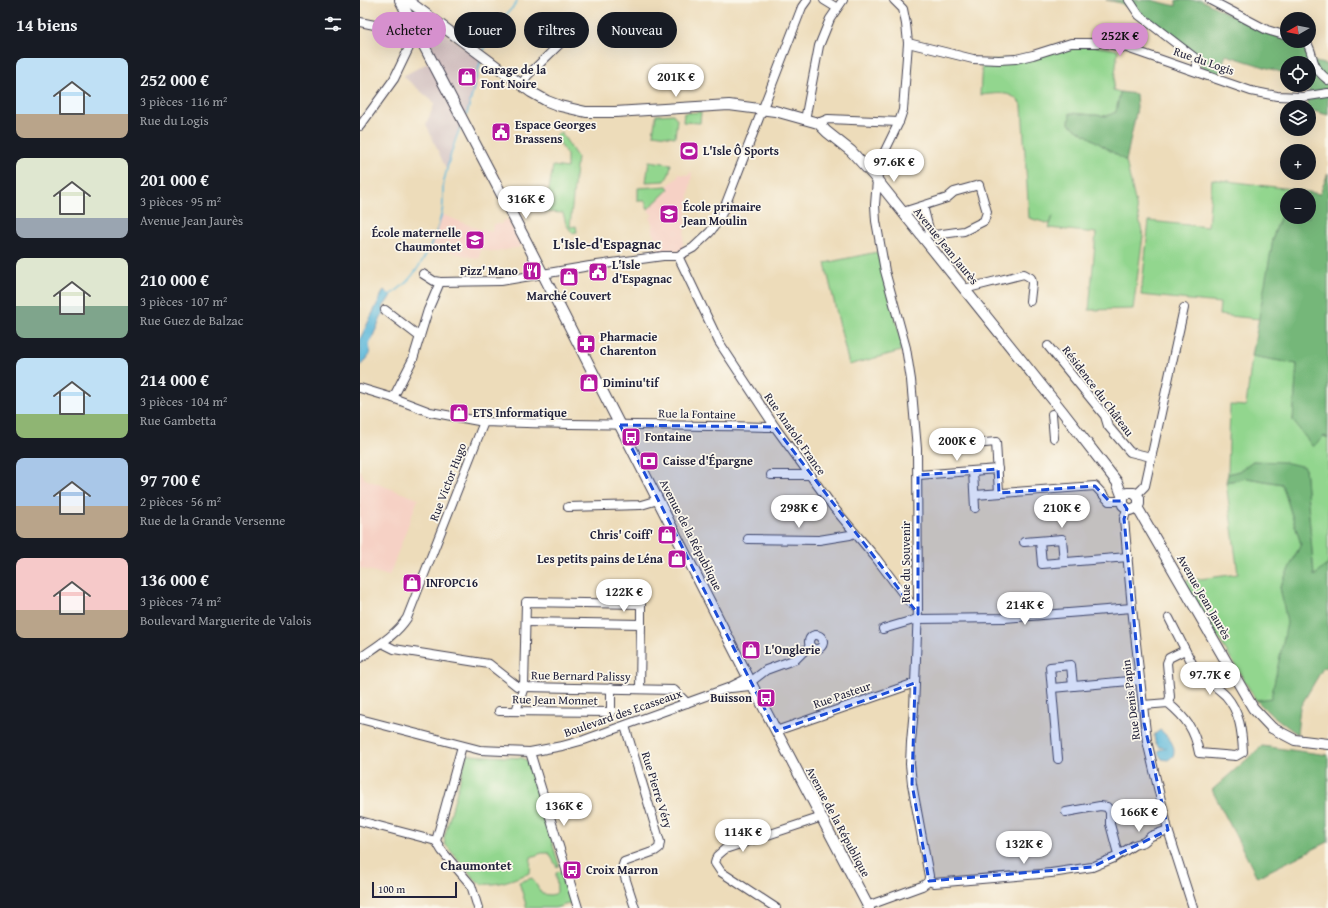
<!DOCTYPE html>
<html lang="fr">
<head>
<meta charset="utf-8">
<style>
	:root { --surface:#171b24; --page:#242831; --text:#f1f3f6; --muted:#9ea1a6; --accent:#d690ce }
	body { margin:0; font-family:"Gentium Book Plus",serif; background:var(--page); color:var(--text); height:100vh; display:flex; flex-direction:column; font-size:15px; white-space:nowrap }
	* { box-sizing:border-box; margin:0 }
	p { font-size:13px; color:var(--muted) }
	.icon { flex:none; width:22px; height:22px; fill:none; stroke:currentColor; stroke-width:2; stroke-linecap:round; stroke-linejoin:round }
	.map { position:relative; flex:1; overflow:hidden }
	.panel { display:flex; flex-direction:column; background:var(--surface); width:360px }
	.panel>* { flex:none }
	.guide { position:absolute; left:12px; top:12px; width:380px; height:36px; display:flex; gap:8px }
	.needle { width:26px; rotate:261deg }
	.fabs { position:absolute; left:920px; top:12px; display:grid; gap:8px }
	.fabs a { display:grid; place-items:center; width:36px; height:36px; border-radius:50%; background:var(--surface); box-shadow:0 4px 16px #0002; font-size:20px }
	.scale { position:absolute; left:12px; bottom:10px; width:85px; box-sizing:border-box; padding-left:4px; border:2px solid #22223b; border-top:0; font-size:11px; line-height:14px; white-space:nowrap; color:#22223b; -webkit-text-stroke:3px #fbf7ec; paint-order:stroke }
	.price { position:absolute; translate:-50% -34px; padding:0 9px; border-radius:14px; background:#fff; color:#222; font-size:13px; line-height:26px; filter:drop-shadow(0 1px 2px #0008) }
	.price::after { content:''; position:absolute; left:50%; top:24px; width:12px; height:9px; margin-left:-6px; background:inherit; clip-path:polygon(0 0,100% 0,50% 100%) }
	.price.selected { background:var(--accent); color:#111 }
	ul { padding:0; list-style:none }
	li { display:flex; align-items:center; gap:12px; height:100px; padding:0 16px }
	li span { display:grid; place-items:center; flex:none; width:112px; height:80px; border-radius:8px; color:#555 }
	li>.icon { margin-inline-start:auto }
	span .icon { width:48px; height:48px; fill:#fffc; stroke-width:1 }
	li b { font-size:17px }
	h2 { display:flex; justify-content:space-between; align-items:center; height:48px; padding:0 16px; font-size:17px }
	.tag { padding:0 14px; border-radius:18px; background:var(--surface); box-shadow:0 4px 16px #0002; font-size:14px; line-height:36px }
	.tag.selected { background:var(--accent); color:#111 }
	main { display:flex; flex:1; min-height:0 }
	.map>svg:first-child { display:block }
	.built { fill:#f6d1c5 }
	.industrial { fill:#d1bfbf }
	.green { fill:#92d68e; stroke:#5a7c64 }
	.forest { fill:#75b779; stroke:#4c6c5a }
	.water { fill:#5bb7d9; stroke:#3e6c8a }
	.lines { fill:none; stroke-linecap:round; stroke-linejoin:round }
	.stream { stroke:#5bb7d9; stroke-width:1.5 }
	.minor-casing { stroke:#403e4e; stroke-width:10 }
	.major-casing { stroke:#403e4e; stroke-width:12 }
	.minor { stroke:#fff; stroke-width:8 }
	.major { stroke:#fff; stroke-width:10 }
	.marked { fill:#1d4ed8; fill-opacity:0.2; stroke:#1d4ed8; stroke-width:3; stroke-dasharray:8 5; stroke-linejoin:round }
	.labels { text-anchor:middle; stroke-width:3.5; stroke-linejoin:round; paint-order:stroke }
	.street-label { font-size:12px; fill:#22223b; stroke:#fbf7ec }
	.poi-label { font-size:12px; font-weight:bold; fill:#22223b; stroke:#fbf7ec; text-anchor:start }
	.neighbourhood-label { font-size:13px; font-weight:bold; fill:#22223b; stroke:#fbf7ec }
	.quarter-label { font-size:14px; font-weight:bold; fill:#22223b; stroke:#fbf7ec }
</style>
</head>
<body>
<main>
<section class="panel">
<h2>14 biens<svg class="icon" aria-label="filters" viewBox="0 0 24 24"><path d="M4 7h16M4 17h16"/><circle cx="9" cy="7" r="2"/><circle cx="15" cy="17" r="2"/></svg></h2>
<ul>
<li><span style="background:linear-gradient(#bfe0f5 70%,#b9a48a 0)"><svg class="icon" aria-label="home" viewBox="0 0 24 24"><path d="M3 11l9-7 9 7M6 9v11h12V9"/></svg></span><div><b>252 000 €</b><p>3 pièces · 116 m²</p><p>Rue du Logis</p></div></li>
<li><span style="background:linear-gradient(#dfe7d0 75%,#9aa5b1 0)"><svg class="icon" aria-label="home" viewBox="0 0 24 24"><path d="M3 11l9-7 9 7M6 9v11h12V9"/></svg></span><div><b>201 000 €</b><p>3 pièces · 95 m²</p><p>Avenue Jean Jaurès</p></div></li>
<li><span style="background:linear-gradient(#dfe7d0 60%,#7fa58c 0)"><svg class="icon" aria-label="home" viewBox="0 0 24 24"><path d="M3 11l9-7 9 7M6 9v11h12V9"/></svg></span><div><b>210 000 €</b><p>3 pièces · 107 m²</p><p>Rue Guez de Balzac</p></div></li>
<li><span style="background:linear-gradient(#bfe0f5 70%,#8fb573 0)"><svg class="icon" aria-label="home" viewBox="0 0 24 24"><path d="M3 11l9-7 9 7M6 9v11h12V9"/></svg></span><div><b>214 000 €</b><p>3 pièces · 104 m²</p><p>Rue Gambetta</p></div></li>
<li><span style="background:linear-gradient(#a9c7e8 60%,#b9a48a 0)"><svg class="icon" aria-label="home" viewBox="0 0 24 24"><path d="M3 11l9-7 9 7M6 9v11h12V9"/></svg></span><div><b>97 700 €</b><p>2 pièces · 56 m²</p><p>Rue de la Grande Versenne</p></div></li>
<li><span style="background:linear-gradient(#f6c9c9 65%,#b9a48a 0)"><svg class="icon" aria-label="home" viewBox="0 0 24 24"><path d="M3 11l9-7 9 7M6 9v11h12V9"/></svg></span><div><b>136 000 €</b><p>3 pièces · 74 m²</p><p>Boulevard Marguerite de Valois</p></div></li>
</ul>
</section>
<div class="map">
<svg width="968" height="908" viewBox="0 0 968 908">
	<rect width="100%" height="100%" fill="#fbf7ec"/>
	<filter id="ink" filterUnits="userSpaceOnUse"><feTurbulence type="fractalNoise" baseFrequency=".025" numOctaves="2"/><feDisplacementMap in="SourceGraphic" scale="8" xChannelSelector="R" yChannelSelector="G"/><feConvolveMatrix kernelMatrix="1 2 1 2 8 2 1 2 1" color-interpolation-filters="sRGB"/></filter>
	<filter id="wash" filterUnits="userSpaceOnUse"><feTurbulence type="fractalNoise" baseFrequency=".012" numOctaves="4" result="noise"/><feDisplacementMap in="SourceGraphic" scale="16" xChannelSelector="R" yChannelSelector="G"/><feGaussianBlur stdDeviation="0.9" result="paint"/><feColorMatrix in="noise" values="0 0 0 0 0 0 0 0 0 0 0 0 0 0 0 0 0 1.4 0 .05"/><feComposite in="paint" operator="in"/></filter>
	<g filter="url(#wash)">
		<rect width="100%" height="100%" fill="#eddcba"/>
		<g class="built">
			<polygon points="330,172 332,173 331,181 322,250 301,253 296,244 292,227 294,224 292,224 290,217 293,216 289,211 286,203 285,201 278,201 278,188 307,186 318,177 318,174 329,175"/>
			<polygon points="81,214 119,229 132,232 133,224 142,224 142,222 148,219 161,247 134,252 121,249 119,259 70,247 76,234"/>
			<polygon points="0,470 5,479 58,499 29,576 0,568"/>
		</g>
		<polygon class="industrial" points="58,14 62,15 121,61 110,106 95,140 87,171 66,124 75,103 71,100 43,76 75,59 54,16"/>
		<g class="green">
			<path d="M725,46l18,1 15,3 -5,40 7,2 -4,20 -9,4 -37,-3 -1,11 57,37 17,75 -10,73 -44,1 7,-77 -47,-5 4,-12 -3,8 -21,-6 -7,-112c-10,-17 -25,-12 -42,-11l2,-33 62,-8z"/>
			<polygon points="341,112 340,123 323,122 324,113"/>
			<polygon points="313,114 317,119 315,137 293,134 296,115"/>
			<polygon points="201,132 217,157 210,227 216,226 217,232 212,233 206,224 203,213 185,212 193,166 207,168 207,155 195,136"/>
			<polygon points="289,161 311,164 309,174 305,181 286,182"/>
			<polygon points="852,179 931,189 929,195 927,195 927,200 914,234 900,319 859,315 860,303 781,295 789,221 848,227"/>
			<polygon points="307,186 309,189 288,209 285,201 278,201 278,188"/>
			<polygon points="517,252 543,346 540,347 541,351 489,365 465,263"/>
			<polygon points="892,356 937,364 933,421 968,438 968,564 954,576 945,467 893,461 879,471 868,474 870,405 886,406"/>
			<polygon points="887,478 922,484 941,544 920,587 928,623 911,699 896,700 824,581 878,574 866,482"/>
			<path d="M107,755l56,3 4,3 32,104 -2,2 -8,-14h-7l-11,4 -1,16c-15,5 -38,16 -53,9l-32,-38 -1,-6z"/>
			<polygon points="199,871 201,872 211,903 195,908 167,908 159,882 172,878 182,894 190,895 195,894 197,892 196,873"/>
		</g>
		<g class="forest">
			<path d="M746,0h45l25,6v-6h25l66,33 20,5v3c17,0 19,5 25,20l16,4v50l-19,-5v-3h-2l3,-26 -1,-18h-22v11l-61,-19 -7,19 -19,-7 -3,-11 -76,-53z"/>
			<polygon points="760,92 776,94 777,108 766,161 709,124 710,113 747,116 756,112"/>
			<polygon points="968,173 968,438 964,436 953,447 933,421 937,364 892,356 914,234 927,200 927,217 949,217 949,195 929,195 931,189 960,194"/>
			<polygon points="893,461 924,462 945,467 954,576 968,564 968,667 963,668 940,707 937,734 907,711 896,700 911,698 927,623 920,587 941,544 922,484 887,478 866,482 868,474 879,471"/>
			<polygon points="902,746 968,755 968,842 897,877 852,790"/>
		</g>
		<g class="water">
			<path d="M24,290l7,6 -8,11 1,4 -15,34c3,9 -2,15 -9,21v-27z"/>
			<path d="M800,730c8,6 17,16 13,26l-5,4 -6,-1 -4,-6 1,-3 8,-2 -8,-1 -4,-5 -1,-7z"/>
		</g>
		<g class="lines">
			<g class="stream">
				<polyline points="123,51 139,27 141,20 156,4 157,0"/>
				<polyline points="107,114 121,60"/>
				<path d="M29,295c27,-13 47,-55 53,-83 2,-11 0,-22 2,-31 4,-18 9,-36 16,-53"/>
			</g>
		</g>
	</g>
	<g filter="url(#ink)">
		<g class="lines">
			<g class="minor-casing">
				<g id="minor">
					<polyline points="464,0 477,8"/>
					<polyline points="769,0 779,15 835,58 837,63 837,71"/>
					<polyline points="850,0 907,30 927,36"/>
					<polyline points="0,22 48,32 57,31"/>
					<path d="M945,41c7,7 6,16 10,24 2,5 8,11 13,15"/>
					<polyline points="548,43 613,59 639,60 656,59 673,55 711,43 743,43 767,48 891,91 917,96 942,97 968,93"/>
					<polyline points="161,85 167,76 213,31"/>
					<polyline points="445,120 459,46 470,19 483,0"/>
					<polyline points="458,123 468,119 539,122"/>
					<polyline points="0,126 34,79 57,31"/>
					<polyline points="543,212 587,198 594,192 619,185 627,212 624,221 604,231 575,235 570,233 563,206"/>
					<polyline points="318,256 359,342 415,427 474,508 516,558 547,599 555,607 558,608"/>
					<polyline points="63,274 74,281 80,282 141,281 230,266 303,256 318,256 333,248 350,232 359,220 365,206 442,7 447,0"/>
					<polyline points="604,289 664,274 671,278 672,283 670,301"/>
					<polyline points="25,310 60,337"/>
					<polyline points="688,346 745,416 748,426 770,452 791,457"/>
					<polyline points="0,388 33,398 70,412 124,422"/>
					<polyline points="33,398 53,359 68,310 72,301 80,282"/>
					<polyline points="692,414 694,438"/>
					<polyline points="603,445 636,442 639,493"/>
					<polyline points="613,471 615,508"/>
					<polyline points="411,475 450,475"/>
					<polyline points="558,475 638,469"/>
					<polyline points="615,495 735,486 749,501 762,501"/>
					<polyline points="776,495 785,486 824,308"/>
					<polyline points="208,507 281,505 298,500"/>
					<polyline points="767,509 764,519 772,608 787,741 808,830 833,908"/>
					<polyline points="388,539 459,540 490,535 494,533"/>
					<polyline points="680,541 682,564 768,557"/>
					<polyline points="664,542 702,539 704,562"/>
					<polyline points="166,622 281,624 280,689"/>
					<polyline points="523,629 557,619 645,618 772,608"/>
					<circle cx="456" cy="642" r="7"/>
					<polyline points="22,643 34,649 129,664 157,686 164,687 314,690 327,703"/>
					<path d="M0,658c17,-12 36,-23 47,-40l77,-196c97,3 194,3 291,5"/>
					<polyline points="393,680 406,670 436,659 445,650 451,647"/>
					<polyline points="371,688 390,686"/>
					<polyline points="692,688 780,680"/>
					<polyline points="808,703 810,697 807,663 809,658 825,650"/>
					<path d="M783,705l25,-2c18,15 27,27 31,50l37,3 7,-4c-1,-20 -3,-40 -17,-56 -10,-10 -22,-17 -31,-27l-26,-51"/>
					<polyline points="139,711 251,712 251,688"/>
					<polyline points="156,711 164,687 166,602 281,604 281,624"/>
					<polyline points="0,719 120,750 170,752 202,746 224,740 368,688 386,679"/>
					<polyline points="265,726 300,842 299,848 295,851 264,862 262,868 275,908"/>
					<polyline points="416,731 555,683"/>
					<polyline points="102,746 76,841 82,851 111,885 118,908"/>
					<polyline points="170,752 218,908"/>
					<polyline points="698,759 690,667 711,665 713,686"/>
					<polyline points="706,812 740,806 747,807 750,812 750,824 758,854"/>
					<polyline points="0,821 76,841"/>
					<polyline points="569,881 574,883 691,873 732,867 754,858 774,845 784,842 791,836 808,830"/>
					<path d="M507,906l55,-20c5,-3 7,-4 7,-10l-17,-92 -2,-20 1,-22 3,-33 4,-101 -1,-159 -6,-69 -5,-32 -21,-77 -9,-50 -1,-16 2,-25 4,-21 18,-37 4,-12 5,-67 -2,-19 -3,-15 -9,-9"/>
					<polyline points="416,908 361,872 355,863 357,856 365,849 456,819 461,816"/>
				</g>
			</g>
			<g class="major-casing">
				<g id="major">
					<polyline points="40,0 166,241 388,677"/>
					<polyline points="47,0 171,92 187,101 200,106 226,112 255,112 369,105 415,111 458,123 467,132 491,151 513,175 702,411 757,482 763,498 763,505 770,510 777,507 779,504 779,498 774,493 767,493 763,498"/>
					<polyline points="777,507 893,708 912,728 935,740 968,744"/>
					<polyline points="392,685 509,908"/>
				</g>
			</g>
			<use href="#minor" class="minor"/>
			<use href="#major" class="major"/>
		</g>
	</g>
	<path class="marked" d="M260,425l155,2 143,187v-139l80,-6 1,24 96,-7 14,15h13l5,8 -3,10 20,204 24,107 -76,37 -163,14 -17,-97 3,-101 -139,48z"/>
	<defs>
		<g id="shop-square" transform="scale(1)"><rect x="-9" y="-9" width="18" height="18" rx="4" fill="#b5179e" stroke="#fbf7ec"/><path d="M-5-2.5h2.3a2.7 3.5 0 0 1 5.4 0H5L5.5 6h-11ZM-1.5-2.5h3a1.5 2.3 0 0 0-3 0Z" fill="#fff"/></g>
		<g id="civic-square" transform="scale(1)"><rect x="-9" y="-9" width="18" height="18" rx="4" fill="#b5179e" stroke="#fbf7ec"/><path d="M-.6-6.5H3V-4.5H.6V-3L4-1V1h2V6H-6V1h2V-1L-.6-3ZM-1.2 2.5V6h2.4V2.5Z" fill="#fff"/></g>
		<g id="stadium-square" transform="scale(1)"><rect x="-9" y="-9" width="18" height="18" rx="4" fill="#b5179e" stroke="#fbf7ec"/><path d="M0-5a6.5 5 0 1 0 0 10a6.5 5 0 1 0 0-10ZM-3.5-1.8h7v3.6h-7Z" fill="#fff"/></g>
		<g id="school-square" transform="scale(1)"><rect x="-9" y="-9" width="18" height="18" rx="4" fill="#b5179e" stroke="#fbf7ec"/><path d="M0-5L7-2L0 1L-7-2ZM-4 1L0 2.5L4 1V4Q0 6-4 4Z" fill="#fff"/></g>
		<g id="restaurant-square" transform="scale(1)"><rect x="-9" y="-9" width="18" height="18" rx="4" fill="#b5179e" stroke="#fbf7ec"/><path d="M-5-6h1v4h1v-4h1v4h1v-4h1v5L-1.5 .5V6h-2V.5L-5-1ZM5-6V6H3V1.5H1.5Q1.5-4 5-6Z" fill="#fff"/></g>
		<g id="pharmacy-square" transform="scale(1)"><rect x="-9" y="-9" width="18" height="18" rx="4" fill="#b5179e" stroke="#fbf7ec"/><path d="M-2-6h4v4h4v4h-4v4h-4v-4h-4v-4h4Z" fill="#fff"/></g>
		<g id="bus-square" transform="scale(1)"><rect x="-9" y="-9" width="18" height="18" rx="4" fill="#b5179e" stroke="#fbf7ec"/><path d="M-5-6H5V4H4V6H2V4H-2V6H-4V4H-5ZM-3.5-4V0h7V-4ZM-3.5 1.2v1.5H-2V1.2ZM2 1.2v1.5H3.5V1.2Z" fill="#fff"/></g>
		<g id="bank-square" transform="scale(1)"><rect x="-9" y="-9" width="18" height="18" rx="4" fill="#b5179e" stroke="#fbf7ec"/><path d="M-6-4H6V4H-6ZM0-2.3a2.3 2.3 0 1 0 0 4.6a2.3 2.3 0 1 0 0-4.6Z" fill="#fff"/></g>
	</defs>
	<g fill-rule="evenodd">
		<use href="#shop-square" x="107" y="77"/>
		<use href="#civic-square" x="141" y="132"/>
		<use href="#stadium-square" x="329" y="151"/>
		<use href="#school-square" x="309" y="214"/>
		<use href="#school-square" x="115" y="240"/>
		<use href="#restaurant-square" x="172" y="271"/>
		<use href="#civic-square" x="238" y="272"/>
		<use href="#shop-square" x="209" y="277"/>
		<use href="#pharmacy-square" x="226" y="344"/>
		<use href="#shop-square" x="229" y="383"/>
		<use href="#shop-square" x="99" y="413"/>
		<use href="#bus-square" x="271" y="437"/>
		<use href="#bank-square" x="289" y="461"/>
		<use href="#shop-square" x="307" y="535"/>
		<use href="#shop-square" x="317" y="559"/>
		<use href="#shop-square" x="52" y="583"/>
		<use href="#shop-square" x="391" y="650"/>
		<use href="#bus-square" x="406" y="698"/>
		<use href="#bus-square" x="212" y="870"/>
	</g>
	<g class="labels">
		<g class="street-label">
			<text transform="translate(844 61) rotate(19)" y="4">Rue du Logis</text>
			<text transform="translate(586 246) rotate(51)" y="4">Avenue Jean Jaurès</text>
			<text transform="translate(738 391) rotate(53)" y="4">Résidence du Château</text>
			<text transform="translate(337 414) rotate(1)" y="4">Rue la Fontaine</text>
			<text transform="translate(435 434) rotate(55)" y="4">Rue Anatole France</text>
			<text transform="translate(88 482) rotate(-69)" y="4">Rue Victor Hugo</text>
			<text transform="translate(331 535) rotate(63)" y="4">Avenue de la République</text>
			<text transform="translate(546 562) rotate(-90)" y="4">Rue du Souvenir</text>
			<text transform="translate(844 597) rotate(60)" y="4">Avenue Jean Jaurès</text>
			<text transform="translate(221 676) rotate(1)" y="4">Rue Bernard Palissy</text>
			<text transform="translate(482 695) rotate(-19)" y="4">Rue Pasteur</text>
			<text transform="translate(195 700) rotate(1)" y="4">Rue Jean Monnet</text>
			<text transform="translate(771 700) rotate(-97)" y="4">Rue Denis Papin</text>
			<text transform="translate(263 713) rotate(-19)" y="4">Boulevard des Ecasseaux</text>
			<text transform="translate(297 790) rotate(73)" y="4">Rue Pierre Véry</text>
			<text transform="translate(478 822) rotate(62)" y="4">Avenue de la République</text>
		</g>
		<g class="poi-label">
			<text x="121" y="74">Garage de la<tspan x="121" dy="14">Font Noire</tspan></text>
			<text x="155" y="129">Espace Georges<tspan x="155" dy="14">Brassens</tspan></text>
			<text x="343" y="155">L'Isle Ô Sports</text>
			<text x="323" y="211">École primaire<tspan x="323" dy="14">Jean Moulin</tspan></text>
			<text x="101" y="237" text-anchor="end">École maternelle<tspan x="101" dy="14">Chaumontet</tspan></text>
			<text x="252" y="269">L'Isle<tspan x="252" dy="14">d'Espagnac</tspan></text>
			<text x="158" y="275" text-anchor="end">Pizz' Mano</text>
			<text x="209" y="300" text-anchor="middle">Marché Couvert</text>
			<text x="240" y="341">Pharmacie<tspan x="240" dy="14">Charenton</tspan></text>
			<text x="243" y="387">Diminu'tif</text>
			<text x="113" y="417">ETS Informatique</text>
			<text x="285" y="441">Fontaine</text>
			<text x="303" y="465">Caisse d'Épargne</text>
			<text x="293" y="539" text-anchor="end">Chris' Coiff'</text>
			<text x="303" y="563" text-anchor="end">Les petits pains de Léna</text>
			<text x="66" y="587">INFOPC16</text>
			<text x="405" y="654">L'Onglerie</text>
			<text x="392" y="702" text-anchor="end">Buisson</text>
			<text x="226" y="874">Croix Marron</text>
		</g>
		<g class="neighbourhood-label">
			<text x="116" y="870">Chaumontet</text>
		</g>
		<g class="quarter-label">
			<text x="247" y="249">L'Isle-d'Espagnac</text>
		</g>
	</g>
</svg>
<div class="fabs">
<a><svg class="needle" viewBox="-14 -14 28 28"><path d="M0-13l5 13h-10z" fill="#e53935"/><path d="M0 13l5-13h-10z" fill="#9ea1a6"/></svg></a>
<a><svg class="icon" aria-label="locate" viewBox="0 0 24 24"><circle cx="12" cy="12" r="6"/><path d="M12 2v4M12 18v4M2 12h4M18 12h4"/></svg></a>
<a><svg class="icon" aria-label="layers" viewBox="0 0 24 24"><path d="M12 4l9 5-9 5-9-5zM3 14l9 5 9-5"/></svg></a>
<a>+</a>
<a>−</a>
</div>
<div class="scale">100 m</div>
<b class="price selected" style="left:760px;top:57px">252K €</b>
<b class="price" style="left:316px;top:98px">201K €</b>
<b class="price" style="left:534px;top:183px">97.6K €</b>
<b class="price" style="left:166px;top:220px">316K €</b>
<b class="price" style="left:597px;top:462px">200K €</b>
<b class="price" style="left:439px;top:529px">298K €</b>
<b class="price" style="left:702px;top:529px">210K €</b>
<b class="price" style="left:264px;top:613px">122K €</b>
<b class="price" style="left:665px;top:626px">214K €</b>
<b class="price" style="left:850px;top:696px">97.7K €</b>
<b class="price" style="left:204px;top:827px">136K €</b>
<b class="price" style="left:779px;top:833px">166K €</b>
<b class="price" style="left:383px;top:853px">114K €</b>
<b class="price" style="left:664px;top:865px">132K €</b>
<div class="guide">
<a class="tag selected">Acheter</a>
<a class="tag">Louer</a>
<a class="tag">Filtres</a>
<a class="tag">Nouveau</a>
</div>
</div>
</main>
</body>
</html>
